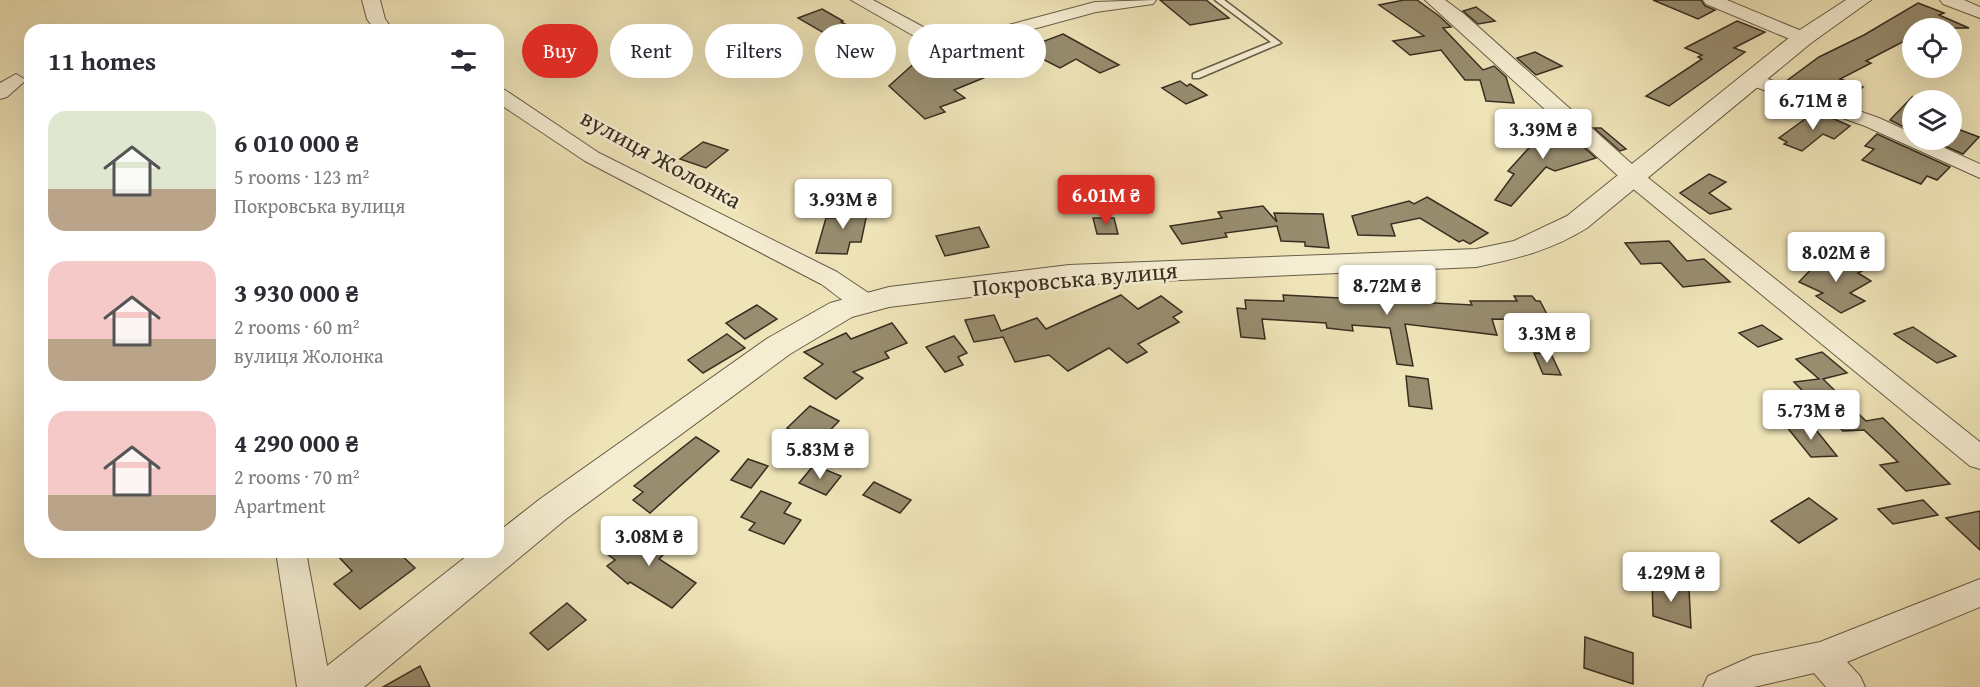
<!DOCTYPE html>
<html lang="en">
<head>
<meta charset="utf-8">
<style>
	:root { --surface:#fff; --page:#f2f2f3; --text:#2b2b33; --muted:#7c7c81; --accent:#d93025 }
	body { margin:0; font-family:"Gentium Book Plus",serif; background:var(--page); color:var(--text); height:100vh; display:flex; flex-direction:column; font-size:22px; white-space:nowrap }
	* { box-sizing:border-box; margin:0 }
	p { font-size:20px; color:var(--muted) }
	.icon { flex:none; width:33px; height:33px; fill:none; stroke:currentColor; stroke-width:2; stroke-linecap:round; stroke-linejoin:round }
	.map { position:relative; flex:1; overflow:hidden }
	.panel { position:absolute; left:24px; top:24px; width:480px; height:534px; display:flex; flex-direction:column; background:var(--surface); border-radius:18px; box-shadow:0 6px 24px #0002 }
	.panel>* { flex:none }
	.guide { position:absolute; left:522px; top:24px; width:570px; height:54px; display:flex; gap:12px }
	.tools { position:absolute; left:1902px; top:18px; display:grid; gap:12px }
	.tools a { display:grid; place-items:center; width:60px; height:60px; border-radius:50%; background:var(--surface); box-shadow:0 6px 24px #0002; font-size:30px }
	.price { position:absolute; translate:-50% -51px; padding:0 14px; border-radius:6px; background:#fff; color:#222; font-size:20px; line-height:39px; filter:drop-shadow(0 2px 3px #0008) }
	.price::after { content:''; position:absolute; left:50%; top:36px; width:18px; height:14px; margin-left:-9px; background:inherit; clip-path:polygon(0 0,100% 0,50% 100%) }
	.price.active { background:var(--accent); color:#fff }
	ul { padding:0; list-style:none }
	li { display:flex; align-items:center; gap:18px; height:150px; padding:0 24px }
	li span { display:grid; place-items:center; flex:none; width:168px; height:120px; border-radius:18px; color:#555 }
	li>.icon { margin-inline-start:auto }
	span .icon { width:72px; height:72px; fill:#fffc; stroke-width:1 }
	li b { font-size:26px }
	h2 { display:flex; justify-content:space-between; align-items:center; height:72px; padding:0 24px; font-size:26px }
	.chip { padding:0 21px; border-radius:27px; background:var(--surface); box-shadow:0 6px 24px #0002; font-size:21px; line-height:54px }
	.chip.active { background:var(--accent); color:#fff }
	.map>svg:first-child { display:block }
	.building { fill:#988d6f; stroke:#392e20; stroke-width:1.5 }
	.lines { fill:none; stroke-linecap:round; stroke-linejoin:round }
	.service-casing { stroke:#665c46; stroke-width:3 }
	.minor-casing { stroke:#665c46; stroke-width:2 }
	.tertiary-casing { stroke:#665c46; stroke-width:2 }
	.service { fill:#f5edd1; fill-rule:evenodd }
	.minor { fill:#f5edd1; fill-rule:evenodd }
	.tertiary { fill:#f5edd1; fill-rule:evenodd }
	.labels { text-anchor:middle; stroke-width:5; stroke-linejoin:round; paint-order:stroke }
	.street-label { font-size:24px; fill:#392e20; stroke:#f5edd1 }
</style>
</head>
<body>
<div class="map">
<svg width="1980" height="687" viewBox="0 0 1980 687">
	<rect width="100%" height="100%" fill="#efe4b8"/>
	<filter id="stains"><feTurbulence type="fractalNoise" baseFrequency=".00333" numOctaves="4"/><feColorMatrix values="0 0 0 0 .2 0 0 0 0 .09 0 0 0 0 .02 0 0 0 .5 -.17"/></filter>
	<radialGradient id="worn" r=".72"><stop offset=".6" stop-color="#630" stop-opacity="0"/><stop offset="1" stop-color="#630" stop-opacity=".3"/></radialGradient>
	<g class="building">
		<polygon points="1160,0 1206,0 1229,18 1190,25"/>
		<polygon points="1404,0 1417,0 1439,16 1451,27 1443,28 1483,70 1494,66 1506,77 1514,103 1486,101 1480,80 1465,80 1441,50 1410,55 1393,41 1424,36 1379,5"/>
		<polygon points="1653,0 1701,0 1705,6 1715,10 1698,19"/>
		<polygon points="1918,3 1944,13 1939,15 1969,28 1912,28 1912,37 1866,61 1871,63 1840,79 1863,87 1844,103 1785,82 1819,57 1864,35"/>
		<polygon points="1476,7 1495,21 1478,24 1463,11"/>
		<polygon points="822,9 843,21 841,22 876,40 855,51 798,18"/>
		<polygon points="1737,21 1765,32 1734,48 1745,52 1669,106 1646,96 1702,59 1698,57 1702,55 1685,48"/>
		<polygon points="1063,34 1119,65 1100,73 1076,59 1060,68 1023,49"/>
		<polygon points="1005,49 1025,61 954,90 965,98 940,107 945,112 925,119 889,86 919,59 951,70"/>
		<polygon points="1535,52 1562,66 1536,75 1517,58"/>
		<polygon points="1180,81 1187,86 1190,84 1207,95 1186,104 1162,88"/>
		<polygon points="1912,97 1912,131 1890,120"/>
		<polygon points="1816,111 1850,126 1834,139 1823,134 1802,151 1784,144 1787,142 1779,138"/>
		<polygon points="1531,126 1561,127 1596,158 1555,171 1546,167 1511,206 1495,200 1514,174 1508,171 1538,138"/>
		<polygon points="1594,128 1601,128 1626,149 1620,151"/>
		<polygon points="1955,128 1979,137 1963,154 1931,140 1952,140 1952,132"/>
		<polygon points="1877,134 1950,167 1937,180 1927,176 1921,184 1862,160 1874,149 1865,146"/>
		<polygon points="703,142 728,150 706,168 680,159"/>
		<polygon points="1709,174 1726,182 1709,193 1731,209 1710,214 1680,193"/>
		<polygon points="1427,197 1488,233 1470,244 1463,240 1459,242 1420,218 1391,224 1395,236 1358,235 1352,216 1409,201 1414,204"/>
		<polygon points="843,204 869,204 861,242 850,242 847,254 816,253 826,218 840,218"/>
		<polygon points="1263,206 1277,222 1274,213 1323,214 1329,248 1305,246 1305,242 1281,241 1277,226 1225,233 1227,237 1182,244 1170,226 1222,218 1218,212"/>
		<polygon points="1093,218 1114,218 1118,234 1097,234"/>
		<polygon points="979,227 989,247 945,256 936,236"/>
		<polygon points="1669,241 1687,261 1704,259 1730,282 1683,287 1661,263 1641,264 1625,243"/>
		<polygon points="1832,255 1862,271 1858,273 1871,281 1850,293 1865,301 1841,313 1816,296 1823,293 1799,282 1820,260"/>
		<polygon points="1121,295 1138,309 1161,296 1182,312 1173,317 1179,322 1138,344 1147,352 1127,363 1109,348 1068,371 1049,355 1015,362 1003,337 974,342 965,320 994,315 1001,331 1037,318 1046,329"/>
		<polygon points="1283,295 1472,305 1470,301 1517,301 1514,296 1532,296 1536,301 1540,301 1550,320 1492,319 1497,335 1405,324 1413,366 1397,364 1390,328 1352,325 1353,331 1327,328 1326,323 1262,319 1265,339 1241,337 1237,308 1246,309 1245,300 1284,301"/>
		<polygon points="757,305 777,319 745,339 726,323"/>
		<polygon points="892,323 907,343 885,352 889,358 853,372 863,378 836,399 804,378 823,364 804,352 846,333 851,339"/>
		<polygon points="1762,325 1782,339 1758,347 1739,333"/>
		<polygon points="1913,327 1956,356 1937,363 1894,334"/>
		<polygon points="727,334 745,348 703,373 688,360"/>
		<polygon points="954,336 967,353 958,357 963,365 945,372 926,347"/>
		<polygon points="1822,352 1847,373 1823,379 1866,421 1883,418 1950,484 1906,491 1880,465 1898,462 1864,430 1843,431 1794,382 1819,379 1796,359"/>
		<polygon points="1534,353 1551,354 1561,375 1543,374"/>
		<polygon points="1406,376 1428,379 1432,409 1409,406"/>
		<polygon points="810,406 839,421 817,444 787,428"/>
		<polygon points="1812,425 1837,456 1811,457 1786,426"/>
		<polygon points="696,437 719,451 650,513 633,500 643,492 634,486"/>
		<polygon points="748,459 768,466 751,488 731,480"/>
		<polygon points="814,465 841,476 826,495 799,483"/>
		<polygon points="874,482 911,500 900,513 863,495"/>
		<polygon points="761,491 791,503 784,513 801,520 784,544 749,530 755,523 741,517"/>
		<polygon points="1809,498 1837,519 1799,543 1771,521"/>
		<polygon points="1923,500 1938,515 1893,524 1878,509"/>
		<polygon points="1980,511 1980,550 1946,518"/>
		<polygon points="645,524 666,541 658,547 665,553 659,559 696,583 672,608 630,582 628,584 607,566 615,560 607,554"/>
		<polygon points="334,552 398,552 415,568 360,609 334,584 352,571"/>
		<polygon points="1652,578 1689,589 1691,628 1653,616"/>
		<polygon points="567,603 586,620 548,650 530,633"/>
		<polygon points="1585,637 1633,653 1633,684 1584,668"/>
		<polygon points="420,666 430,687 383,687"/>
	</g>
	<g class="lines">
		<g class="service-casing">
			<polygon id="service" points="1215,0 1224,0 1281,43 1199,78 1193,78 1193,74 1271,42"/>
		</g>
		<g class="minor-casing">
			<g id="minor">
				<polygon points="362,0 380,0 385,19 393,30 375,30 367,19"/>
				<polygon points="851,0 873,0 927,29 960,38 1095,2 1156,0 1153,4 1096,12 960,49 914,36"/>
				<polygon points="1425,0 1445,0 1464,14 1642,173 1980,442 1980,469 1970,466 1626,183"/>
				<polygon points="1703,0 1727,0 1809,34 1812,38 1803,43 1797,42 1706,4"/>
				<polygon points="1940,0 1964,0 1980,7 1980,18 1943,4"/>
				<polygon points="1751,73 1879,118 1912,133 1912,140 1927,140 1980,164 1980,178 1865,126 1744,83 1741,79 1744,75"/>
				<polygon points="16,74 26,80 7,97 0,99 0,83"/>
				<path d="M498,88l7,2 94,63 238,119 36,24 3,6 -3,6c-20,5 -37,-14 -52,-24l-236,-123 -87,-58z"/>
				<polygon points="276,552 306,552 331,687 297,687"/>
				<polygon points="1980,579 1980,607 1847,662 1860,676 1865,687 1826,687 1814,673 1754,687 1703,687 1708,676 1753,656 1820,642"/>
			</g>
		</g>
		<g class="tertiary-casing">
			<path id="tertiary" d="M1846,0h25l-60,43 -224,185c-35,22 -71,31 -111,39l-407,18 -180,22 -37,10 -62,37 -224,165 -202,168h-52l6,-14 154,-121h26v-20l42,-33 228,-161 62,-35 59,-16 180,-22 407,-16 38,-8 53,-25 228,-183z"/>
		</g>
		<use href="#service" class="service"/>
		<use href="#minor" class="minor"/>
		<use href="#tertiary" class="tertiary"/>
	</g>
	<g class="labels">
		<g class="street-label">
			<text transform="translate(661 159) rotate(29)" y="8">вулиця Жолонка</text>
			<text transform="translate(1075 279) rotate(-5)" y="8">Покровська вулиця</text>
		</g>
	</g>
	<rect width="100%" height="100%" filter="url(#stains)"/>
	<rect width="100%" height="100%" fill="url(#worn)"/>
</svg>
<div class="tools">
<a><svg class="icon" aria-label="locate" viewBox="0 0 24 24"><circle cx="12" cy="12" r="6"/><path d="M12 2v4M12 18v4M2 12h4M18 12h4"/></svg></a>
<a><svg class="icon" aria-label="layers" viewBox="0 0 24 24"><path d="M12 4l9 5-9 5-9-5zM3 14l9 5 9-5"/></svg></a>
</div>
<b class="price" style="left:1813px;top:131px">6.71M ₴</b>
<b class="price" style="left:1543px;top:160px">3.39M ₴</b>
<b class="price active" style="left:1106px;top:226px">6.01M ₴</b>
<b class="price" style="left:843px;top:230px">3.93M ₴</b>
<b class="price" style="left:1836px;top:283px">8.02M ₴</b>
<b class="price" style="left:1387px;top:316px">8.72M ₴</b>
<b class="price" style="left:1547px;top:364px">3.3M ₴</b>
<b class="price" style="left:1811px;top:441px">5.73M ₴</b>
<b class="price" style="left:820px;top:480px">5.83M ₴</b>
<b class="price" style="left:649px;top:567px">3.08M ₴</b>
<b class="price" style="left:1671px;top:603px">4.29M ₴</b>
<div class="guide">
<a class="chip active">Buy</a>
<a class="chip">Rent</a>
<a class="chip">Filters</a>
<a class="chip">New</a>
<a class="chip">Apartment</a>
</div>
<section class="panel">
<h2>11 homes<svg class="icon" aria-label="filters" viewBox="0 0 24 24"><path d="M4 7h16M4 17h16"/><circle cx="9" cy="7" r="2"/><circle cx="15" cy="17" r="2"/></svg></h2>
<ul>
<li><span style="background:linear-gradient(#dfe7d0 65%,#b9a48a 0)"><svg class="icon" aria-label="home" viewBox="0 0 24 24"><path d="M3 11l9-7 9 7M6 9v11h12V9"/></svg></span><div><b>6 010 000 ₴</b><p>5 rooms · 123 m²</p><p>Покровська вулиця</p></div></li>
<li><span style="background:linear-gradient(#f6c9c9 65%,#b9a48a 0)"><svg class="icon" aria-label="home" viewBox="0 0 24 24"><path d="M3 11l9-7 9 7M6 9v11h12V9"/></svg></span><div><b>3 930 000 ₴</b><p>2 rooms · 60 m²</p><p>вулиця Жолонка</p></div></li>
<li><span style="background:linear-gradient(#f6c9c9 70%,#b9a48a 0)"><svg class="icon" aria-label="home" viewBox="0 0 24 24"><path d="M3 11l9-7 9 7M6 9v11h12V9"/></svg></span><div><b>4 290 000 ₴</b><p>2 rooms · 70 m²</p><p>Apartment</p></div></li>
</ul>
</section>
</div>
</body>
</html>
